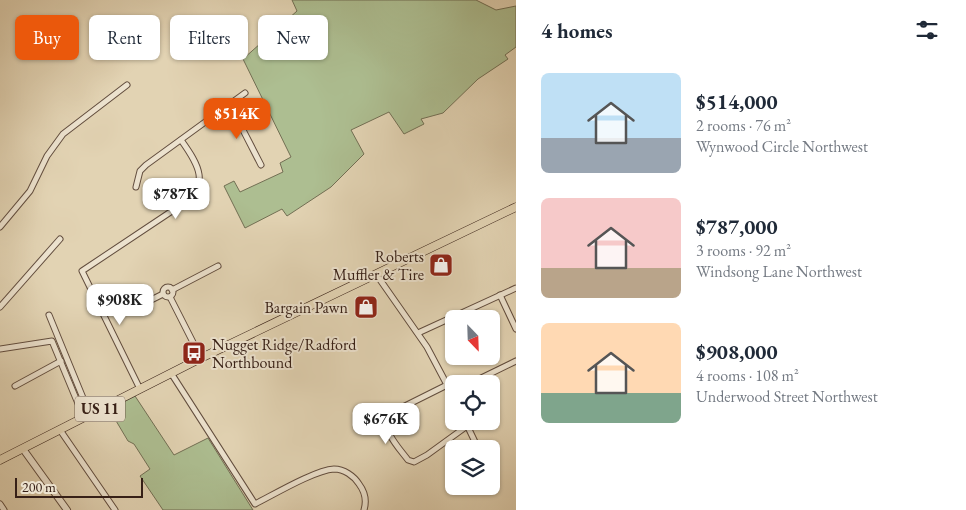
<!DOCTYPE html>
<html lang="en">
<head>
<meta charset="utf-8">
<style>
	:root { --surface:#fff; --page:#f6f6f7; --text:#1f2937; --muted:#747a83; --accent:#ea580c }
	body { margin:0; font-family:"EB Garamond",serif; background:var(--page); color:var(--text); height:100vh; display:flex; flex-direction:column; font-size:19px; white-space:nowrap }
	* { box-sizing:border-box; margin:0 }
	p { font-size:16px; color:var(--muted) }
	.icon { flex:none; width:28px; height:28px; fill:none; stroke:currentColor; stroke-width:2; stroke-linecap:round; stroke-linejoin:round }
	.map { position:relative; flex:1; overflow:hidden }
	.panel { display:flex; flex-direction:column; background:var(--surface); width:450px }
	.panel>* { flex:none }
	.banner { position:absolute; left:15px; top:15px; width:425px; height:45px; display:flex; gap:10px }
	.needle { width:32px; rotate:157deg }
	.tools { position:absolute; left:445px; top:310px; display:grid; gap:10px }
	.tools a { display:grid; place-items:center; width:55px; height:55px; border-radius:8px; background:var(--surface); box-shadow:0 1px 4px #0004; font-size:25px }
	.scale { position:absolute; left:15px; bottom:12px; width:128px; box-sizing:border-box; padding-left:5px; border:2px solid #372017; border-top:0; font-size:14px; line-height:18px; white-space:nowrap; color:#372017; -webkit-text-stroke:4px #ece2ce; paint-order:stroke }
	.price { position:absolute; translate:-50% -42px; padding:0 11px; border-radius:10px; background:#fff; color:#222; font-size:16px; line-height:32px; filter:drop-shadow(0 1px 2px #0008) }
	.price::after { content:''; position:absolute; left:50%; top:30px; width:15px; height:11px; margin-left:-8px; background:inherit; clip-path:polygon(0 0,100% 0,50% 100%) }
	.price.selected { background:var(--accent); color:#fff }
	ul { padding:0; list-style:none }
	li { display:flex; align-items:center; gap:15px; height:125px; padding:0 25px }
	li span { display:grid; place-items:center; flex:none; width:140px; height:100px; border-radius:8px; color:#555 }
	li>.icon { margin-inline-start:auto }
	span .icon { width:60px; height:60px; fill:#fffc; stroke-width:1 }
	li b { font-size:21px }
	h2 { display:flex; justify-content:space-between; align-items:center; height:60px; padding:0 25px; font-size:21px }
	.tag { padding:0 18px; border-radius:8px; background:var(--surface); box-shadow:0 1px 4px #0004; font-size:18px; line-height:45px }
	.tag.selected { background:var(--accent); color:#fff }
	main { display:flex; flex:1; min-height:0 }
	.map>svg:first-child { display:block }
	.green { fill:#adbe91; stroke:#726f54 }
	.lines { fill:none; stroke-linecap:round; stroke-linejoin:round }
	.minor-casing { stroke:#624d3e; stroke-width:7 }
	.tertiary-casing { stroke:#624d3e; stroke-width:8 }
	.primary-casing { stroke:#372017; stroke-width:9 }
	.minor { stroke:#ece2ce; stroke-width:5 }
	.tertiary { stroke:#ece2ce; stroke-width:6 }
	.primary { stroke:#e2d3b3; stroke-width:8 }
	.labels { text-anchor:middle; stroke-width:4; stroke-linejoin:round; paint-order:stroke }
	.shield { fill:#ece2ce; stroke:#6d5a4e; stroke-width:1 }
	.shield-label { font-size:15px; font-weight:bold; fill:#372017 }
	.poi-label { font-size:16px; fill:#372017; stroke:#ece2ce; text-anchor:end }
</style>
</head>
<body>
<main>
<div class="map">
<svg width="516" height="510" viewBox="0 0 516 510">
	<rect width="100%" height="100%" fill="#e2d3b3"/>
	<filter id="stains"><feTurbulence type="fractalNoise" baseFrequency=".004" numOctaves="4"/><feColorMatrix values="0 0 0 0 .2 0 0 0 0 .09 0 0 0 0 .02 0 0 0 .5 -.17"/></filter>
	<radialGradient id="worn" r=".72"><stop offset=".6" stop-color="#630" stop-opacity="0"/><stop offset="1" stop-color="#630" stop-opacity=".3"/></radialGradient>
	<g class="green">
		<polygon points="292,0 476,0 496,10 516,6 516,47 505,55 508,59 478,79 443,113 421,119 424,124 404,134 389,112 351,130 364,154 331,187 287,216 282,209 245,228 224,186 234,181 240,192 283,172 280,163 291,157 243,59 297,11"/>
		<polygon points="135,396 174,455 208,438 253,510 163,510 140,476 150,469 134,444 128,441 109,409"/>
	</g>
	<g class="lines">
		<g class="minor-casing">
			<g id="minor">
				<polyline points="228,107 243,130 261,165"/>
				<polyline points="136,187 140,171 146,165 245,93"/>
				<polyline points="0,227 30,191 47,156 63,134 127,85"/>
				<polyline points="376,274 427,347 454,398"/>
				<circle cx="168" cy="292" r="5"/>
				<polyline points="172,290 218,266"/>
				<polyline points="500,295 516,329"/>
				<polyline points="170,297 201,358"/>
				<polyline points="141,305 163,294"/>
				<polyline points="0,307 60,239"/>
				<polyline points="49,315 90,415"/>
				<polyline points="418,333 516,288"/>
				<polyline points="0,349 52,341 84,418"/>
				<path d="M171,373l84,131c18,-9 60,-34 79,-35 10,0 20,7 25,15 6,8 8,16 5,26"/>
				<polyline points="469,384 516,361"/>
				<path d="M447,385l-58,29c-9,15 10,34 19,46l6,2 13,-7 40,-29"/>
				<polyline points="15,386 61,361"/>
				<path d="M140,389l-58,-118 99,-66c30,-20 18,-40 0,-65"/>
				<polyline points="465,421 477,446"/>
				<polyline points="60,430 115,510"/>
				<polyline points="0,504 4,510"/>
			</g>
		</g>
		<g class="tertiary-casing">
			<polyline id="tertiary" points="23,449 67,510"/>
		</g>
		<g class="primary-casing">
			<polyline id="primary" points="0,460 201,358 516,207"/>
		</g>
		<use href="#minor" class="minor"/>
		<use href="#tertiary" class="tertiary"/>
		<use href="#primary" class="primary"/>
	</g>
	<defs>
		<g id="shop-square" transform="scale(1.25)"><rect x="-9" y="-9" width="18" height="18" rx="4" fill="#8f2418" stroke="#ece2ce"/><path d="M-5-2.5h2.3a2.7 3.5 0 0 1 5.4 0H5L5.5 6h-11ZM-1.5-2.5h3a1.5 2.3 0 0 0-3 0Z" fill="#fff"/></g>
		<g id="bus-square" transform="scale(1.25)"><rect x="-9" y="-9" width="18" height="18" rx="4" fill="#8f2418" stroke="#ece2ce"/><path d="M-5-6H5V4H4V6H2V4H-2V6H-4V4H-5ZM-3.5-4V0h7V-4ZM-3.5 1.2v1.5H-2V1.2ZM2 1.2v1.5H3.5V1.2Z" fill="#fff"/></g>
	</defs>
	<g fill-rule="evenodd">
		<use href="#shop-square" x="441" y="265"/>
		<use href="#shop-square" x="366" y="307"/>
		<use href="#bus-square" x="194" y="353"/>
	</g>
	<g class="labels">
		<rect class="shield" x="75" y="396.5" width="50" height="25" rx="4"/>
		<g class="shield-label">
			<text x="100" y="414">US 11</text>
		</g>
		<g class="poi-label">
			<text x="424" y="262">Roberts<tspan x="424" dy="18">Muffler &amp; Tire</tspan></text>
			<text x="348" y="313">Bargain Pawn</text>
			<text x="212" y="350" text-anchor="start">Nugget Ridge/Radford<tspan x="212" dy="18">Northbound</tspan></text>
		</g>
	</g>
	<rect width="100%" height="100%" filter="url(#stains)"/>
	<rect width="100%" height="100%" fill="url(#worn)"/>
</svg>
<div class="tools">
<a><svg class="needle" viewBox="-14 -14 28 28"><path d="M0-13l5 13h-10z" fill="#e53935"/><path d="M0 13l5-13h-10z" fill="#747a83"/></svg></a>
<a><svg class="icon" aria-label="locate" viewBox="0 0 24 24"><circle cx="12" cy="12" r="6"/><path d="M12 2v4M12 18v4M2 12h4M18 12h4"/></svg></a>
<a><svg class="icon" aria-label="layers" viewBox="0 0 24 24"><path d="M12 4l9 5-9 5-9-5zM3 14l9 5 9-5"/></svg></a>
</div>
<div class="scale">200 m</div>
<b class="price selected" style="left:237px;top:140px">$514K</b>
<b class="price" style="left:176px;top:220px">$787K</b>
<b class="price" style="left:120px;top:326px">$908K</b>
<b class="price" style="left:386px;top:445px">$676K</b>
<div class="banner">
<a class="tag selected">Buy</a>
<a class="tag">Rent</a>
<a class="tag">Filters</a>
<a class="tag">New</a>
</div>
</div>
<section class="panel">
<h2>4 homes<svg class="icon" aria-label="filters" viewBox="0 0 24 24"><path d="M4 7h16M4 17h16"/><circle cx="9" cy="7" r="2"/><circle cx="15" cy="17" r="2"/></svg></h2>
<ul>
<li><span style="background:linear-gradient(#bfe0f5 65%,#9aa5b1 0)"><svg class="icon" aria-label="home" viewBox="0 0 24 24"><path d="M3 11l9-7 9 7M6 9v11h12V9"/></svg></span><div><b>$514,000</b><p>2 rooms · 76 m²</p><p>Wynwood Circle Northwest</p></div></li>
<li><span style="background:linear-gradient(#f6c9c9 70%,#b9a48a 0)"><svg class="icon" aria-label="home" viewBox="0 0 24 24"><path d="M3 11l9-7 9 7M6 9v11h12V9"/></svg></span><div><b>$787,000</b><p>3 rooms · 92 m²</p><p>Windsong Lane Northwest</p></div></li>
<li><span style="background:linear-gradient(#ffd9b3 70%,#7fa58c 0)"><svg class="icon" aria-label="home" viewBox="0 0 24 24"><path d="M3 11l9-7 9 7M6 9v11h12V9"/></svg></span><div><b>$908,000</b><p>4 rooms · 108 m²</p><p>Underwood Street Northwest</p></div></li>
</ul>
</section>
</main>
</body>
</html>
